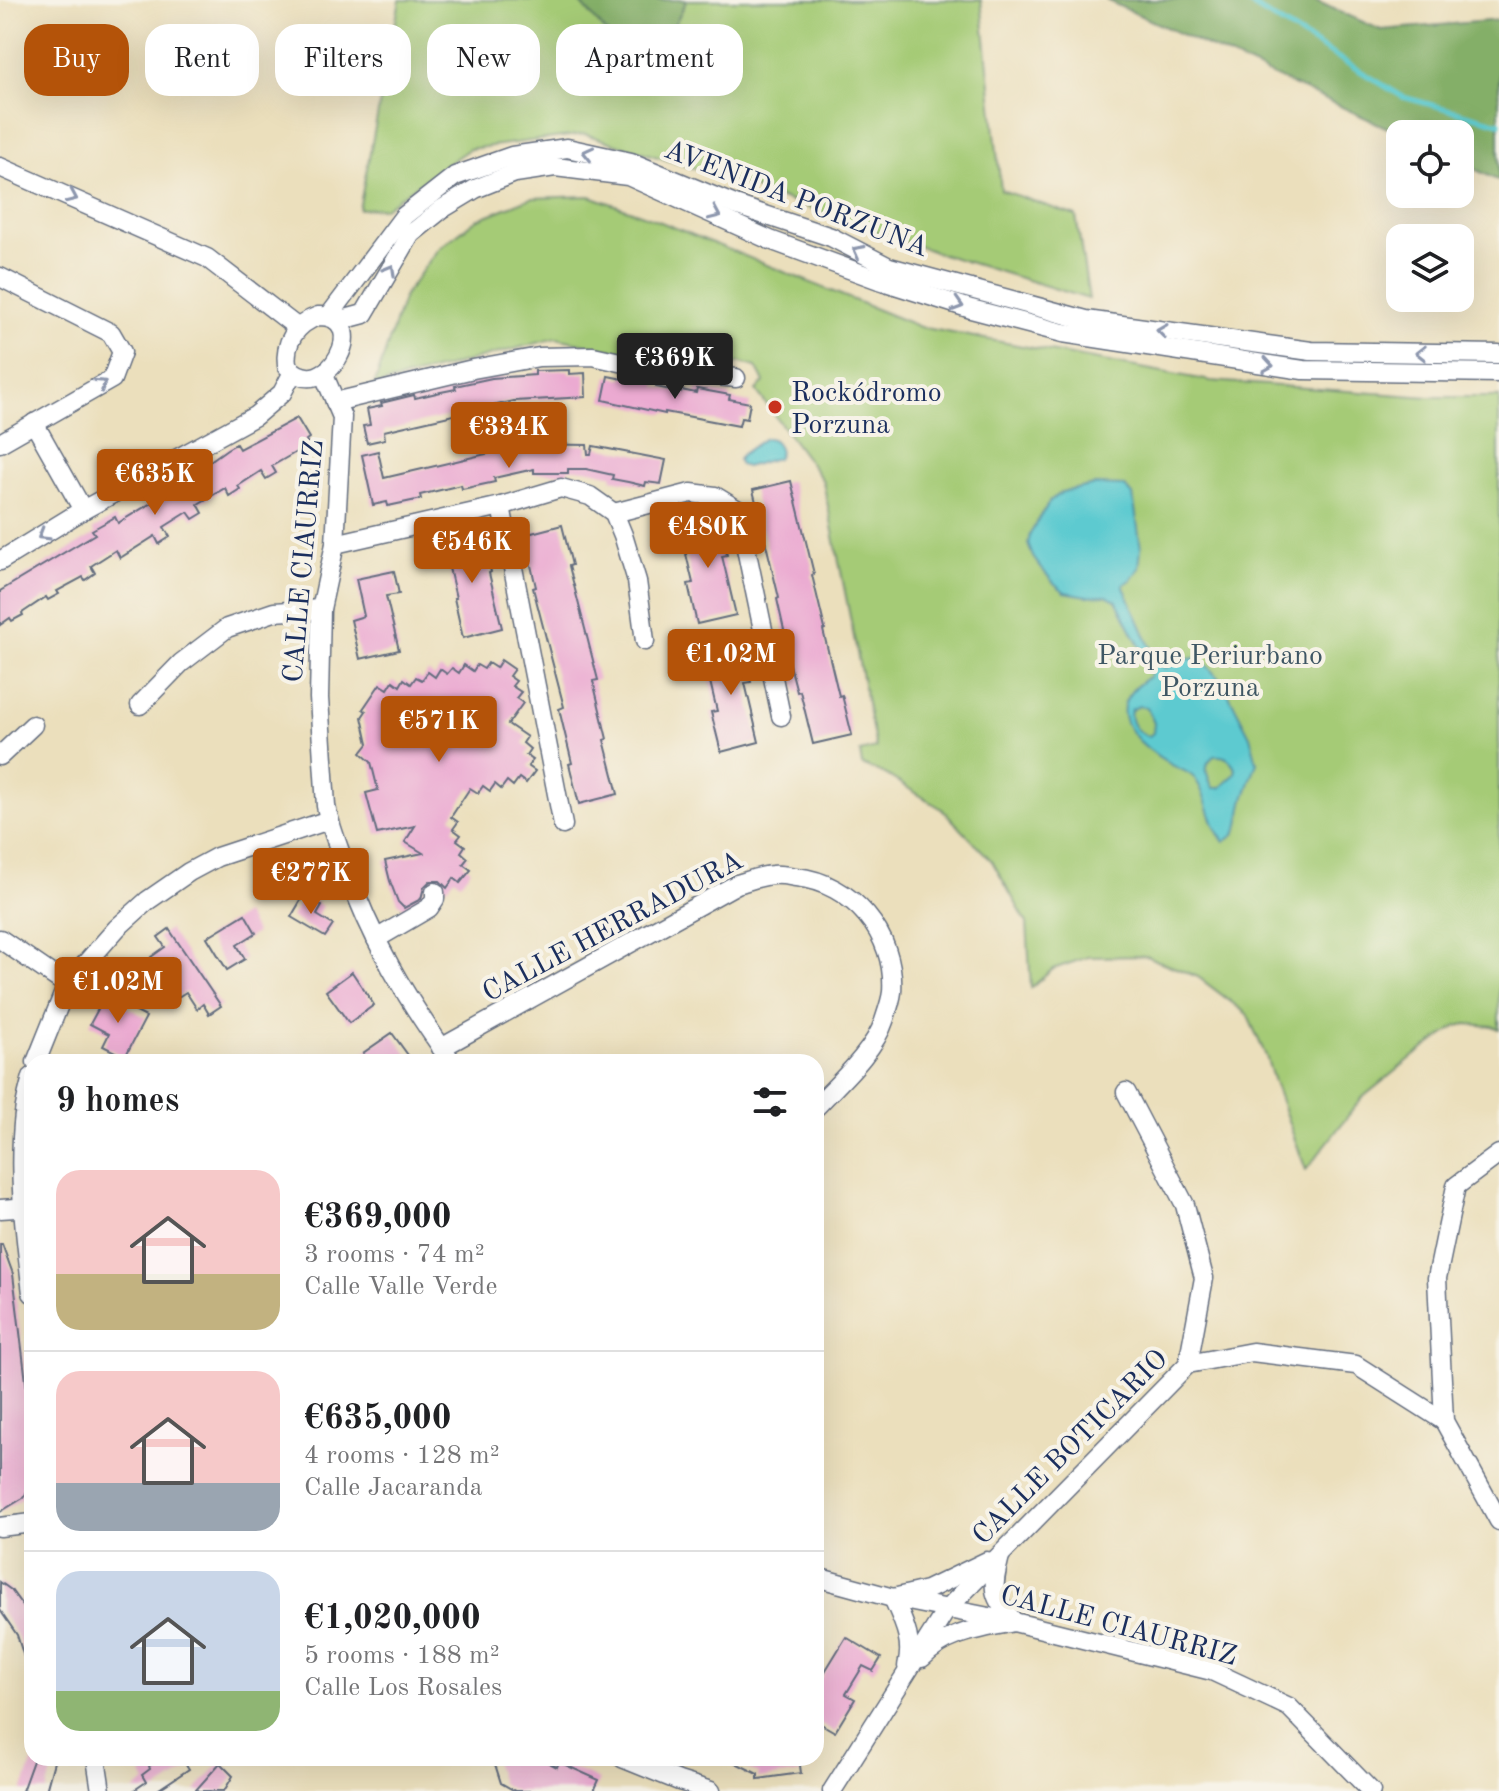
<!DOCTYPE html>
<html lang="en">
<head>
<meta charset="utf-8">
<style>
	:root { --surface:#fff; --page:#f6f6f6; --text:#202124; --muted:#757577; --line:#e0e0e0; --accent:#b45309 }
	body { margin:0; font-family:"Old Standard TT",serif; background:var(--page); color:var(--text); height:100vh; display:flex; flex-direction:column; font-size:30px; white-space:nowrap }
	* { box-sizing:border-box; margin:0 }
	p { font-size:26px; color:var(--muted) }
	.icon { flex:none; width:44px; height:44px; fill:none; stroke:currentColor; stroke-width:2; stroke-linecap:round; stroke-linejoin:round }
	.map { position:relative; flex:1; overflow:hidden }
	.side { position:absolute; left:24px; top:1054px; width:800px; height:712px; display:flex; flex-direction:column; background:var(--surface); border-radius:24px; box-shadow:0 8px 32px #0002 }
	.side>* { flex:none }
	.top-card { position:absolute; left:24px; top:24px; width:800px; height:72px; display:flex; gap:16px }
	.fabs { position:absolute; left:1386px; top:120px; display:grid; gap:16px }
	.fabs a { display:grid; place-items:center; width:88px; height:88px; border-radius:16px; background:var(--surface); box-shadow:0 8px 32px #0002; font-size:40px }
	.price { position:absolute; translate:-50% -68px; padding:0 18px; border-radius:8px; background:var(--accent); color:#fff; font-size:26px; line-height:52px; filter:drop-shadow(0 2px 4px #0008) }
	.price::after { content:''; position:absolute; left:50%; top:48px; width:24px; height:18px; margin-left:-12px; background:inherit; clip-path:polygon(0 0,100% 0,50% 100%) }
	.price.active { background:#222; color:#fff }
	ul { padding:0; list-style:none }
	li { display:flex; align-items:center; gap:24px; height:200px; padding:0 32px }
	li+li { border-top:2px solid var(--line) }
	li span { display:grid; place-items:center; flex:none; width:224px; height:160px; border-radius:24px; color:#555 }
	li>.icon { margin-inline-start:auto }
	span .icon { width:96px; height:96px; fill:#fffc; stroke-width:1 }
	li b { font-size:34px }
	h2 { display:flex; justify-content:space-between; align-items:center; height:96px; padding:0 32px; font-size:34px }
	.tag { padding:0 28px; border-radius:24px; background:var(--surface); box-shadow:0 8px 32px #0002; font-size:28px; line-height:72px }
	.tag.active { background:var(--accent); color:#fff }
	.map>svg:first-child { display:block }
	.green { fill:#a5cb76; stroke:#607d6a; stroke-width:2 }
	.forest { fill:#84af67; stroke:#506f62; stroke-width:2 }
	.water { fill:#5dcad0; stroke:#3c7c97; stroke-width:2; fill-rule:evenodd }
	.lines { fill:none; stroke-linecap:round; stroke-linejoin:round }
	.stream { stroke:#5dcad0; stroke-width:5 }
	.building { fill:#ebaad1 }
	.minor-casing { stroke:#646d7f; stroke-width:21 }
	.minor { stroke:#fff; stroke-width:18 }
	.oneway { stroke:#8d97ae }
	.poi-dot { fill:#c8321e; stroke:#f7f3e8; stroke-width:3 }
	.labels { text-anchor:middle; stroke-width:8; stroke-linejoin:round; paint-order:stroke }
	.street-label { font-size:28px; fill:#1b2f5e; stroke:#f7f3e8 }
	.poi-label { font-size:28px; fill:#1b2f5e; stroke:#f7f3e8; text-anchor:start }
	.park-label { font-size:28px; fill:#3e5664; stroke:#f7f3e8 }
</style>
</head>
<body>
<div class="map">
<svg width="1499" height="1791" viewBox="0 0 1499 1791">
	<rect width="100%" height="100%" fill="#f7f3e8"/>
	<filter id="ink" filterUnits="userSpaceOnUse"><feTurbulence type="fractalNoise" baseFrequency=".0125" numOctaves="2"/><feDisplacementMap in="SourceGraphic" scale="16" xChannelSelector="R" yChannelSelector="G"/><feConvolveMatrix kernelMatrix="1 2 1 2 8 2 1 2 1" color-interpolation-filters="sRGB"/></filter>
	<filter id="wash" filterUnits="userSpaceOnUse"><feTurbulence type="fractalNoise" baseFrequency=".006" numOctaves="4" result="noise"/><feDisplacementMap in="SourceGraphic" scale="32" xChannelSelector="R" yChannelSelector="G"/><feGaussianBlur stdDeviation="1.8" result="paint"/><feColorMatrix in="noise" values="0 0 0 0 0 0 0 0 0 0 0 0 0 0 0 0 0 1.4 0 .05"/><feComposite in="paint" operator="in"/></filter>
	<g filter="url(#wash)">
		<rect width="100%" height="100%" fill="#ebdfbc"/>
		<g class="green">
			<polygon points="400,0 578,0 612,39 672,29 687,0 981,0 1001,190 1076,216 1089,299 935,252 724,178 585,134 469,149 384,208 359,209"/>
			<polygon points="590,196 646,216 920,327 1211,381 1429,397 1499,397 1499,1029 1492,1026 1467,1024 1457,1026 1415,1055 1362,1098 1306,1170 1274,1082 1266,1056 1247,1014 1198,977 1146,956 1088,957 1053,969 1031,988 1027,923 992,861 942,809 885,774 862,765 860,752 876,748 823,481 756,390 764,382 756,367 738,362 725,373 556,338 374,386 404,296 438,249 476,220 531,198"/>
		</g>
		<g class="forest">
			<polygon points="578,0 687,0 672,29 648,55 612,39"/>
			<polygon points="1106,0 1314,0 1381,30 1499,20 1499,181 1460,162 1460,134 1401,134"/>
		</g>
		<g class="water">
			<path d="M765,438c9,-1 13,6 15,14l-3,6 -31,9 -6,-2 -2,-5 3,-5z"/>
			<path d="M1095,485l29,1 9,9 8,53 -2,20 -8,12 -8,5 35,80 8,3 20,-9 14,-1 23,25 27,53 7,26 -14,40 -4,23 -5,10 -10,7c-15,-18 -15,-43 -28,-62 -6,-9 -18,-11 -26,-16 -23,-14 -63,-43 -39,-72 4,-6 12,-11 19,-16l1,-8 -35,-68 -10,-5 -19,1 -22,-4 -11,-9 -13,-15 -8,-11 -5,-13 2,-10 20,-33 12,-9zM1139,706l8,2 7,15 -1,10 -4,3c-12,-2 -21,-14 -18,-26zM1214,756c12,-1 16,3 22,13l-2,6 -14,13h-7c-6,-12 -11,-23 1,-32z"/>
		</g>
		<g class="lines">
			<polyline class="stream" points="1243,0 1403,97 1499,123"/>
		</g>
		<g id="blocks">
			<g class="building">
				<polygon points="569,370 569,374 585,373 586,397 514,401 384,431 385,439 367,443 363,426 370,425 367,409 382,406 381,403 414,395 415,398 441,392 456,389 455,386 492,378 535,375 535,371"/>
				<polygon points="624,375 657,382 656,387 681,392 681,390 696,393 697,389 730,395 729,399 750,403 747,419 741,418 739,426 665,412 665,414 603,400 608,376 623,379"/>
				<polygon points="297,418 309,438 306,440 313,452 303,458 298,451 272,466 276,473 266,479 261,471 238,486 240,489 229,496 225,488 198,504 203,513 193,519 188,512 164,527 170,537 159,544 155,536 120,558 116,550 91,566 95,573 85,580 83,577 57,591 59,594 48,600 46,597 22,613 23,615 12,621 10,618 0,625 0,591 95,534 92,530 108,521 115,517 118,523 166,494 165,492 170,488 202,470 201,468 206,464 227,449 236,444 239,449"/>
				<polygon points="520,444 587,445 588,454 591,454 593,446 666,460 661,484 646,482 645,486 628,482 612,479 613,475 586,469 568,469 568,473 534,473 534,469 494,478 495,482 462,489 461,485 420,495 421,499 388,506 387,502 373,505 362,455 378,451 384,478 520,446"/>
				<polygon points="791,481 814,574 812,575 825,629 823,630 839,696 842,695 852,735 813,744 800,691 797,692 787,653 789,652 777,599 779,598 753,490"/>
				<polygon points="718,516 727,555 722,556 736,615 697,624 688,584 693,583 679,525"/>
				<polygon points="562,525 572,565 569,566 598,680 593,681 607,739 604,740 618,794 579,804 569,764 572,763 559,709 564,707 533,588 536,587 524,535"/>
				<polygon points="482,533 491,572 489,573 502,628 463,638 454,598 456,598 443,542"/>
				<polygon points="394,571 399,594 386,596 399,650 360,659 351,620 364,616 356,579"/>
				<polygon points="741,642 751,682 745,683 759,742 721,752 711,712 717,711 703,652"/>
				<polygon points="501,660 514,669 509,676 516,681 512,686 521,692 516,698 523,703 508,724 527,737 523,743 530,749 526,755 533,760 528,766 535,771 526,783 519,778 513,786 507,781 501,789 495,784 490,791 483,786 478,793 470,788 451,817 458,822 453,829 461,835 457,840 465,846 461,852 468,858 463,864 471,870 460,883 454,878 447,888 440,881 430,881 424,887 421,899 404,908 398,902 390,881 385,861 423,853 405,842 415,826 377,834 366,793 378,790 371,762 361,753 368,744 362,717 366,711 363,709 380,684 388,689 393,681 400,686 404,679 411,684 416,677 422,680 428,672 435,677 440,669 447,674 452,668 459,673 464,665 473,671 477,665 484,669 488,663 496,668"/>
				<polygon points="304,895 322,906 317,915 333,925 325,937 291,917"/>
				<polygon points="245,914 256,933 237,945 245,959 227,970 207,937"/>
				<polygon points="169,929 221,1006 209,1014 203,1004 197,1009 186,992 167,1004 156,988 167,981 151,957 165,947 158,937"/>
				<polygon points="352,972 374,1005 349,1023 326,991"/>
				<polygon points="105,996 146,1017 125,1057 103,1046 109,1034 90,1024"/>
				<polygon points="392,1033 413,1062 370,1062 363,1053"/>
				<polygon points="0,1244 2,1244 13,1274 32,1432 32,1485 23,1498 0,1512"/>
				<polygon points="0,1582 11,1590 32,1619 32,1673 29,1673 17,1635 0,1610"/>
				<polygon points="846,1637 881,1658 873,1671 863,1666 846,1694 855,1699 835,1732 816,1721 816,1675 821,1678"/>
				<polygon points="34,1758 55,1758 46,1791 22,1791"/>
				<polygon points="161,1758 182,1758 189,1769 156,1791 133,1791 146,1782 142,1775 150,1769 149,1766"/>
				<polygon points="493,1758 540,1758 557,1767 559,1762 599,1780 594,1791 515,1791 501,1783"/>
				<polygon points="726,1758 799,1758 801,1773 758,1779 758,1774"/>
				<polygon points="220,1763 233,1776 224,1791 195,1791"/>
			</g>
		</g>
	</g>
	<g filter="url(#ink)">
		<use href="#blocks" fill-opacity="0" stroke="#646d7f" stroke-width="2"/>
		<g class="lines">
			<g class="minor-casing">
				<g id="minor">
					<polyline points="0,167 207,258 298,328"/>
					<polyline points="0,277 111,333 122,352 112,379 0,443"/>
					<path d="M318,316c56,-2 9,93 -31,50 -3,-24 9,-42 31,-50z"/>
					<polyline points="329,316 404,216 455,176 512,156 567,148 631,162 735,205 831,237 889,267 1086,320 1311,351 1499,354"/>
					<polyline points="338,321 364,314 411,234 442,209 475,189 515,173 555,167 628,176 770,240 879,280 971,309 1063,333 1303,370 1499,373"/>
					<path d="M323,373l19,44 -7,127 -14,65 -2,89 7,108c4,20 12,40 19,59 26,74 61,134 107,197"/>
					<polyline points="335,402 473,369 539,357 593,356 647,368 736,378"/>
					<polyline points="34,423 83,510"/>
					<polyline points="501,506 563,825"/>
					<polyline points="614,513 691,493 715,496 738,510 781,716"/>
					<polyline points="335,544 501,506 561,488 590,496 614,513 623,535 637,581 645,641"/>
					<polyline points="0,561 83,510 255,416 282,393 293,372"/>
					<polyline points="140,705 181,663 227,628 274,612 321,609"/>
					<polyline points="0,756 33,725"/>
					<polyline points="0,939 67,985"/>
					<polyline points="376,939 429,908 435,899 435,892"/>
					<path d="M441,1048l296,-164c11,-3 23,-8 35,-9 8,-1 17,1 24,2 56,6 100,57 96,115 -1,9 -5,20 -8,29 -10,31 -46,62 -68,86"/>
					<polyline points="36,1062 67,985 117,928 147,901 189,872 217,857 329,820"/>
					<path d="M32,1077c-3,12 -7,25 -8,37 -7,60 1,120 8,179"/>
					<polyline points="1126,1092 1185,1205 1204,1278 1188,1364"/>
					<polyline points="1499,1154 1456,1186 1437,1278 1444,1421 1499,1521"/>
					<polyline points="0,1209 32,1207"/>
					<polyline points="0,1527 32,1523"/>
					<polyline points="816,1577 893,1598 1014,1622 1212,1671 1289,1707 1371,1791"/>
					<path d="M922,1658c25,-26 58,-29 92,-36 -22,-28 -23,-30 -14,-66"/>
					<path d="M907,1666c7,-25 -4,-45 -14,-68l34,-8 60,-29"/>
					<polyline points="96,1758 101,1791"/>
					<polyline points="622,1758 679,1781 711,1791"/>
					<polyline points="832,1791 947,1609 1188,1364 1252,1352 1356,1365 1444,1421"/>
				</g>
			</g>
			<use href="#minor" class="minor"/>
		</g>
		<defs><path id="oneway-chevron" d="M-2-3.5L2.5 0L-2 3.5" fill="none" stroke-width="1.6" stroke-linecap="round" stroke-linejoin="round" transform="scale(2)"/></defs>
		<g class="oneway">
			<use href="#oneway-chevron" transform="translate(588 153) rotate(-167)"/>
			<use href="#oneway-chevron" transform="translate(72 197) rotate(24)"/>
			<use href="#oneway-chevron" transform="translate(715 214) rotate(24)"/>
			<use href="#oneway-chevron" transform="translate(858 251) rotate(-152)"/>
			<use href="#oneway-chevron" transform="translate(390 270) rotate(-60)"/>
			<use href="#oneway-chevron" transform="translate(958 305) rotate(17)"/>
			<use href="#oneway-chevron" transform="translate(1162 331) rotate(-172)"/>
			<use href="#oneway-chevron" transform="translate(1421 353) rotate(-179)"/>
			<use href="#oneway-chevron" transform="translate(1268 365) rotate(9)"/>
			<use href="#oneway-chevron" transform="translate(101 384) rotate(-33)"/>
			<use href="#oneway-chevron" transform="translate(43 535) rotate(149)"/>
		</g>
	</g>
	<circle class="poi-dot" cx="775" cy="407" r="8"/>
	<g class="labels">
		<g class="street-label">
			<text transform="translate(797 197) rotate(21)" y="10">AVENIDA PORZUNA</text>
			<text transform="translate(302 561) rotate(-85)" y="10">CALLE CIAURRIZ</text>
			<text transform="translate(612 925) rotate(-28)" y="10">CALLE HERRADURA</text>
			<text transform="translate(1069 1446) rotate(-45)" y="10">CALLE BOTICARIO</text>
			<text transform="translate(1119 1624) rotate(15)" y="10">CALLE CIAURRIZ</text>
		</g>
		<g class="poi-label">
			<text x="791" y="401">Rockódromo<tspan x="791" dy="32">Porzuna</tspan></text>
		</g>
		<g class="park-label">
			<text x="1210" y="664">Parque Periurbano<tspan x="1210" dy="32">Porzuna</tspan></text>
		</g>
	</g>
</svg>
<div class="fabs">
<a><svg class="icon" aria-label="locate" viewBox="0 0 24 24"><circle cx="12" cy="12" r="6"/><path d="M12 2v4M12 18v4M2 12h4M18 12h4"/></svg></a>
<a><svg class="icon" aria-label="layers" viewBox="0 0 24 24"><path d="M12 4l9 5-9 5-9-5zM3 14l9 5 9-5"/></svg></a>
</div>
<b class="price active" style="left:675px;top:401px">€369K</b>
<b class="price" style="left:509px;top:470px">€334K</b>
<b class="price" style="left:155px;top:517px">€635K</b>
<b class="price" style="left:708px;top:570px">€480K</b>
<b class="price" style="left:472px;top:585px">€546K</b>
<b class="price" style="left:731px;top:697px">€1.02M</b>
<b class="price" style="left:439px;top:764px">€571K</b>
<b class="price" style="left:311px;top:916px">€277K</b>
<b class="price" style="left:118px;top:1025px">€1.02M</b>
<div class="top-card">
<a class="tag active">Buy</a>
<a class="tag">Rent</a>
<a class="tag">Filters</a>
<a class="tag">New</a>
<a class="tag">Apartment</a>
</div>
<section class="side">
<h2>9 homes<svg class="icon" aria-label="filters" viewBox="0 0 24 24"><path d="M4 7h16M4 17h16"/><circle cx="9" cy="7" r="2"/><circle cx="15" cy="17" r="2"/></svg></h2>
<ul>
<li><span style="background:linear-gradient(#f6c9c9 65%,#c2b280 0)"><svg class="icon" aria-label="home" viewBox="0 0 24 24"><path d="M3 11l9-7 9 7M6 9v11h12V9"/></svg></span><div><b>€369,000</b><p>3 rooms · 74 m²</p><p>Calle Valle Verde</p></div></li>
<li><span style="background:linear-gradient(#f6c9c9 70%,#9aa5b1 0)"><svg class="icon" aria-label="home" viewBox="0 0 24 24"><path d="M3 11l9-7 9 7M6 9v11h12V9"/></svg></span><div><b>€635,000</b><p>4 rooms · 128 m²</p><p>Calle Jacaranda</p></div></li>
<li><span style="background:linear-gradient(#c9d6e8 75%,#8fb573 0)"><svg class="icon" aria-label="home" viewBox="0 0 24 24"><path d="M3 11l9-7 9 7M6 9v11h12V9"/></svg></span><div><b>€1,020,000</b><p>5 rooms · 188 m²</p><p>Calle Los Rosales</p></div></li>
</ul>
</section>
</div>
</body>
</html>
